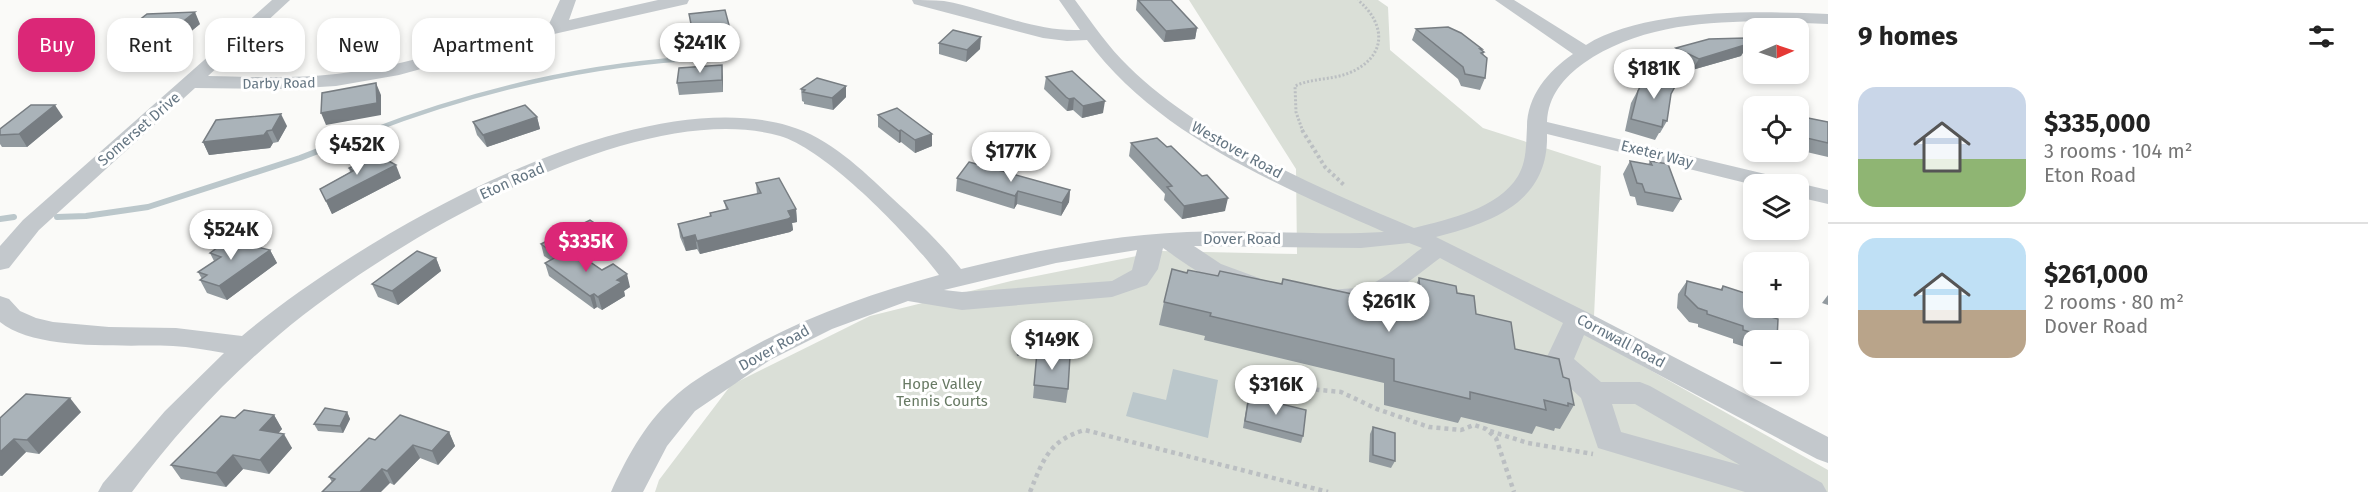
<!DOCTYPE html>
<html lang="en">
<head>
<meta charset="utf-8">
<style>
	:root { --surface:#fff; --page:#f2f2f2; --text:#222; --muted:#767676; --line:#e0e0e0; --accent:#db2777 }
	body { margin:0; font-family:"Fira Sans",sans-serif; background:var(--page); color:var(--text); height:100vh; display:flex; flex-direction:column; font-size:22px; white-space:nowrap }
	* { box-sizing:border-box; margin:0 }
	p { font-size:20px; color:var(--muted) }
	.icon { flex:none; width:33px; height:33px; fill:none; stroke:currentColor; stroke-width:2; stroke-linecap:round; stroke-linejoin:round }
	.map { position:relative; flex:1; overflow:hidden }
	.sheet { display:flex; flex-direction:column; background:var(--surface); width:540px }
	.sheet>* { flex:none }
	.guide { position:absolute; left:18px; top:18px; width:570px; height:54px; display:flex; gap:12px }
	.needle { width:39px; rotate:88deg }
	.tools { position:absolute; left:1743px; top:18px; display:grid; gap:12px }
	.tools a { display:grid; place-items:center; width:66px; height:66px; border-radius:12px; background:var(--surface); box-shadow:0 3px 9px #0003; font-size:30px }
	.price { position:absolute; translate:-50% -51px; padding:0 14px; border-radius:21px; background:#fff; color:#222; font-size:20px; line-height:39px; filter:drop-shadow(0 2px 3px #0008) }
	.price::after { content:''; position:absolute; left:50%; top:36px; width:18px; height:14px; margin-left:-9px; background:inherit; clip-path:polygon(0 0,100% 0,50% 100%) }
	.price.on { background:var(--accent); color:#fff }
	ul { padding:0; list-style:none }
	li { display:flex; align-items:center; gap:18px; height:150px; padding:0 30px }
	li+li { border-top:2px solid var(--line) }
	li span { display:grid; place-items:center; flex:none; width:168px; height:120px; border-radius:18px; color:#555 }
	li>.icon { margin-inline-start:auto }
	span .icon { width:72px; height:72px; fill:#fffc; stroke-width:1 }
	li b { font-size:26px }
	h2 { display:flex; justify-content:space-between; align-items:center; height:72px; padding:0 30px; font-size:26px }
	.tag { padding:0 21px; border-radius:18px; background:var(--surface); box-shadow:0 3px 9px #0003; font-size:21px; line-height:54px }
	.tag.on { background:var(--accent); color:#fff }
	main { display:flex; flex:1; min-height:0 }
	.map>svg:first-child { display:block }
	.green { fill:#dadfd7 }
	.water { fill:#bbc7cb }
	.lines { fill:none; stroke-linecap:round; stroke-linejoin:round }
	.stream-far1 { stroke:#bbc7cb; stroke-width:4.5 }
	.stream { stroke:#bbc7cb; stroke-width:6 }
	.path-far2 { stroke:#bbbfc2; stroke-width:3; stroke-dasharray:2 2; stroke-linecap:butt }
	.path-far1 { stroke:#bbbfc2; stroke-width:4; stroke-dasharray:3 3; stroke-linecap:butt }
	.path { stroke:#bbbfc2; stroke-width:4.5; stroke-dasharray:4 4; stroke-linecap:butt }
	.minor { fill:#c3c8cc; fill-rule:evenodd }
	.wall { fill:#929a9f }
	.shaded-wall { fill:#777d82 }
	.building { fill:#aab3b9; stroke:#777d82; stroke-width:1.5 }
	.labels { text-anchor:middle; stroke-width:6; stroke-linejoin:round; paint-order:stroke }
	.far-street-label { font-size:14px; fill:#657683; stroke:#fff }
	.street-label { font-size:15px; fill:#657683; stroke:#fff }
	.park-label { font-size:15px; fill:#687a64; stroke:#fff }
</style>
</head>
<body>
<main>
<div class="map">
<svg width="1828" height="492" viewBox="0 0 1828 492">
	<rect width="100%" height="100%" fill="#fafaf8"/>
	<polygon class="green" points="1189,0 1378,0 1388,7 1390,50 1483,128 1601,166 1593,338 1828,470 1828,492 655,492 659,480 731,385 870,316 1011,281 1162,251 1297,254 1296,169"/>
	<polygon class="water" points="1173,369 1218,380 1208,438 1126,416 1133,392 1166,400"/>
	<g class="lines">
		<path class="stream-far1" d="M368,132c106,-41 223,-69 337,-74"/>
		<g class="stream">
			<polyline points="57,217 86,216 148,207 300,158 372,130"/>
			<polyline points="0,219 14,217"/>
		</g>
		<path class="path-far2" d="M1303,132l-7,-20 -1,-26c17,-8 37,-6 54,-13 38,-16 38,-48 9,-73"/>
		<polyline class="path-far1" points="1302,130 1325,167 1344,185"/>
		<g class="path">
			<polyline points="1284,384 1299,388 1341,392 1377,409 1429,427 1461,430 1474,425 1486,429 1496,438 1514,492"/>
			<polyline points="1490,431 1528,443 1593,454"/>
			<path d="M1030,492c13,-32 19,-52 55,-62l243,62"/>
		</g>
		<g class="minor">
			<path d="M272,0h18l-82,76c42,1 86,3 128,-2 73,-8 142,-34 213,-50l11,-24h16l-7,20 89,-20h31l-2,4 -164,37 -124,34 -63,11 -50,3 -91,-1 -156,142 -30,38 -9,2v-24l23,-26z"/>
			<path d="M912,0c10,0 22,0 32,1 45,8 89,31 136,29l-21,-30h16c18,24 33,47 54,67 72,71 192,122 285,161 35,-9 84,-19 104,-52 9,-15 8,-33 9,-49 0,-31 21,-56 46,-73l-78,-54h19l72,45c59,-37 173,-34 242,-31v10c-80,-4 -174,-9 -244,39 -20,14 -36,33 -37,59l239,57 3,5 -35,1 -207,-51c2,68 -54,88 -111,103l151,75 241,125v26l-11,-4 -233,-124 -10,24 27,23h39l10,4 172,97 5,9h-82l-147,-44 -17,-50 -32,-30 -4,-7 18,-38 -123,-65c-33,25 -53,44 -96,47 -10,1 -18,2 -28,-1l-4,-6 4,-6c15,-4 31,-2 47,-5 21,-6 41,-26 59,-39l-13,-5 -48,5 -167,-2 27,18 38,14 4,6 -4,6c-29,8 -73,-26 -96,-42l-5,21 -11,16 -35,12 -150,13 -54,-9 -76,28 -62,31 -75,51 -28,35 -24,46h-32c15,-33 33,-67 60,-92 16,-16 37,-28 56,-39 67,-40 138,-66 212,-86 -30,-40 -112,-125 -159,-139 -143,-41 -394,108 -500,198 -55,46 -105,100 -148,158h-34l5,-9 62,-72 59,-58c-17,-3 -34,-6 -51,-7 -47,-2 -136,6 -173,-24v-26l9,3 11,12 16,7 17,4 56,5 67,1 66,8c117,-99 390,-257 547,-210 41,12 72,43 103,72 24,22 49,45 69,71 74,-18 149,-34 226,-37 65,-3 131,4 197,0 -105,-46 -228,-98 -297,-192l-20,1 -24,-3 -129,-34zM1137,250l-5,20 -20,11 -150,11 -18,-2 112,-27zM1612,404h23l105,61 -119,-33z"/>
			<polygon points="1798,183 1828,190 1828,204 1798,197 1798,184 1793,184"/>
		</g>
	</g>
	<g class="wall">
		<polygon points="1137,0 1171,0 1197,28 1195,39 1164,42 1136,10"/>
		<polygon points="200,24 167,51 121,51 114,40"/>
		<polygon points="1416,29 1482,49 1481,50 1484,52 1483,55 1485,78 1480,90 1461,86 1458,79 1412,40"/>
		<polygon points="939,43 980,49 966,62 939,54"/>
		<polygon points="1748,44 1741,56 1692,70 1669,60 1676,48"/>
		<polygon points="1647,73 1671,94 1667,121 1660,133 1659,133 1655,140 1625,131 1631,103"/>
		<polygon points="723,77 723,92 679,95 677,83"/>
		<polygon points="1046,77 1103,113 1082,118 1073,110 1067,111 1044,89"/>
		<polygon points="846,86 846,97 833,110 804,104 804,102 802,101 801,89"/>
		<polygon points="878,115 932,146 915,153 901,142 899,143 878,127"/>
		<polygon points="1798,116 1828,122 1828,157 1798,150"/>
		<polygon points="63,117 27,147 2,147 0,144 0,129"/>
		<polygon points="537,117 540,129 487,147 477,135 473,122"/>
		<polygon points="287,126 278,142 273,143 270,148 209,155 203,142"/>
		<polygon points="1131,143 1167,147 1202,176 1225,211 1182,219 1164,200 1165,194 1129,156"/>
		<polygon points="1630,161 1648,165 1650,161 1681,199 1673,212 1637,205 1635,197 1630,196 1623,174"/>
		<polygon points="349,168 401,178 332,214 320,189 350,172"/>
		<polygon points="957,178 1070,190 1069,202 1061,216 1017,204 1014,209 956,191"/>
		<polygon points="756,183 796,209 797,222 792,223 793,230 790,232 700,254 697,249 686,251 680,237 678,224 710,216 710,213 726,209 724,201 757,194"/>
		<polygon points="605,230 608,242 582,256 602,270 630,287 624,291 625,296 602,310 597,307 594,309 549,276 545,263 550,260 544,256 541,244"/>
		<polygon points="270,250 277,263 227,300 207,293 200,280 202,279 198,272 214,261 210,253"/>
		<polygon points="436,258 441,271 398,305 378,297 372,284"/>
		<polygon points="1187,273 1281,284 1283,279 1410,307 1409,302 1419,278 1457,293 1476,314 1515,349 1563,377 1574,405 1560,429 1555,428 1554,431 1536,426 1532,434 1461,417 1458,423 1384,405 1384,383 1204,340 1205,336 1159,325 1164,302"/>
		<polygon points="1687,281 1720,290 1723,286 1771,317 1777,340 1754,340 1754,350 1733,343 1733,339 1698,327 1698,324 1689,322 1677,308 1678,294"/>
		<polygon points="1828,295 1828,305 1822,303"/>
		<polygon points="1015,334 1063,347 1062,354 1054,354 1068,389 1066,403 1033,398 1037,355 1017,356 1015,341"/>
		<polygon points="1249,396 1303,436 1301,443 1243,428 1247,403"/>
		<polygon points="81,412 39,454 26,452 2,476 0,476 0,418"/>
		<polygon points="347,412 350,419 343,433 318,431 314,424"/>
		<polygon points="274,415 282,429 278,433 292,448 269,474 243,469 226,487 181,479 171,465 235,418"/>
		<polygon points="1373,427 1395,461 1391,468 1369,462 1370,434"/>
		<polygon points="449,432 455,446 438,465 420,458 394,485 390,483 332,482 329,477 375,440"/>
	</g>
	<g class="shaded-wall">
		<polygon points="195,12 200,24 167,51 161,39"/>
		<polygon points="729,25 730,36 694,40 692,29"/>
		<polygon points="1197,28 1195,39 1164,42 1166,31"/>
		<polygon points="981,37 980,49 966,62 967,50"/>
		<polygon points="1748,44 1741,56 1692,70 1699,59"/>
		<polygon points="722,65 723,77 723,92 722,80"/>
		<polygon points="376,83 381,95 381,115 326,125 321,113"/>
		<polygon points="846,86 846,97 833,110 832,98"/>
		<polygon points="1074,98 1073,110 1067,111 1069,99"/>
		<polygon points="1105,101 1103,113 1082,118 1083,106"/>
		<polygon points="55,105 63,117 27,147 19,134"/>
		<polygon points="281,114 287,126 278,142 272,130"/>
		<polygon points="537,117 540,129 487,147 483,135"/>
		<polygon points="901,130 901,142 899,143 899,131"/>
		<polygon points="267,131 273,143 270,148 209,155 203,142"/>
		<polygon points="932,134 932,146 915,153 915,140"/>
		<polygon points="396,165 401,178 332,214 326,201"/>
		<polygon points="1070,190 1069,202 1061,216 1062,203"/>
		<polygon points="1018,191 1017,204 1014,209 1015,196"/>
		<polygon points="1228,198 1225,211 1182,219 1184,206"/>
		<polygon points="796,209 797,222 792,223 793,230 790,232 700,254 697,241"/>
		<polygon points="605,230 608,242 561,268 557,256"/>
		<polygon points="695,235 697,249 686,251 683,238"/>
		<polygon points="270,250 277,263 227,300 219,286"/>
		<polygon points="436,258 441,271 398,305 392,291"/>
		<polygon points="627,274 630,287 624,291 625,296 602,310 598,297 617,280"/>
		<polygon points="594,294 597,307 594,309 590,296"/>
		<polygon points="70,398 81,412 39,454 27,440"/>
		<polygon points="347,412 350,419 343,433 340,426"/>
		<polygon points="274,415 282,429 269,444 260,430"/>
		<polygon points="449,432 455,446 438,465 432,451"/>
		<polygon points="284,434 292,448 269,474 260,460"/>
		<polygon points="14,439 26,452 2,476 0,474 0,452"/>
		<polygon points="413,445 420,458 394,485 387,471"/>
		<polygon points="233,455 243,469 226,487 216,473"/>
		<polygon points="382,469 390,483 381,492 360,492"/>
	</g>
	<g class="building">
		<polygon points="1138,0 1171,0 1197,28 1166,31"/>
		<polygon points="725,10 729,25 692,29 689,14"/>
		<polygon points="195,12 161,39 114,40 147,14"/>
		<polygon points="1448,27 1461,33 1482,49 1480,49 1484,52 1481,53 1487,58 1485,78 1465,74 1463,67 1416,29"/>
		<polygon points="953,30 981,37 967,50 939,43"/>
		<polygon points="1746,38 1748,44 1699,59 1676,48 1709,39"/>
		<polygon points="722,65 722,80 677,83 679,68"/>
		<polygon points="1072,71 1105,101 1083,106 1074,98 1069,99 1066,97 1046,77"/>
		<polygon points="1647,73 1678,81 1671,94 1667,121 1663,120 1662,127 1631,119 1638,91"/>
		<polygon points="817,78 846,86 832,98 803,92 805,90 801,89"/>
		<polygon points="376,83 377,103 321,113 322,93"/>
		<polygon points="31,105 55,105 19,134 0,135 0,129"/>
		<polygon points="525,105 537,117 483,135 473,122"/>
		<polygon points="897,108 932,134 915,140 901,130 899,131 878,115"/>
		<polygon points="281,114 272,130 267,131 264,135 203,142 216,120"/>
		<polygon points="1798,116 1828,122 1828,143 1798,136"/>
		<polygon points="1157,138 1167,147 1171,146 1202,176 1207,175 1228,198 1184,206 1167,187 1172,186 1131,143"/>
		<polygon points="376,154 396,165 326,201 320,189 353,171 349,168"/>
		<polygon points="1630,161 1652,165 1650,161 1668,164 1681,199 1645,192 1642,184 1637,183"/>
		<polygon points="969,162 1070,190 1062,203 1018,191 1015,196 957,178"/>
		<polygon points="779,178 796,209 788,211 791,217 788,219 697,241 695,235 683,238 678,224 711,216 710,213 728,209 724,201 761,193 756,183"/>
		<polygon points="590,220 605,230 557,256 541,244"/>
		<polygon points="228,240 270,250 219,286 200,280 207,275 198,272 221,257 210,253"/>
		<polygon points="571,249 602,270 613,264 627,274 617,280 622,282 598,297 594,294 590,296 545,263"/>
		<polygon points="417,251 436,258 392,291 372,284"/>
		<polygon points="1172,269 1187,273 1188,270 1218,276 1220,271 1282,284 1283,279 1421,309 1419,278 1456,286 1457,293 1474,296 1476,314 1511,322 1515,349 1559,359 1563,377 1569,379 1574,405 1568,403 1568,406 1544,400 1546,410 1470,392 1470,399 1394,381 1394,359 1210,316 1211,313 1164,302"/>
		<polygon points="1687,281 1722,290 1723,286 1754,296 1754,308 1771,308 1771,317 1778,319 1777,340 1743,330 1743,326 1707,314 1707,311 1698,308 1685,295"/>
		<polygon points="1062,333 1063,347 1018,349 1015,334"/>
		<polygon points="1037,352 1070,356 1068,389 1034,385"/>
		<polygon points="26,394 70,398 27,440 14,439 0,452 0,418"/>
		<polygon points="1249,396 1306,410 1303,436 1245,421"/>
		<polygon points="325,408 347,412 340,426 314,424"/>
		<polygon points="244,410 274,415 260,430 284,434 260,460 233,455 216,473 171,465 221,416 235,418"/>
		<polygon points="400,415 449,432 432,451 413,445 387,471 382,469 360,492 322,492 335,479 329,477 369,438 375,440"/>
		<polygon points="1373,427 1395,433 1395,461 1373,455"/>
	</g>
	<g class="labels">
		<g class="far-street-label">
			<text transform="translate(279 83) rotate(-1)" y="5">Darby Road</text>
		</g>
		<g class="street-label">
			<text transform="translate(139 129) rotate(-41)" y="5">Somerset Drive</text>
			<text transform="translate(1237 150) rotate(29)" y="5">Westover Road</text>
			<text transform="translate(1657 154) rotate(14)" y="5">Exeter Way</text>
			<text transform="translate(512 181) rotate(-24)" y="5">Eton Road</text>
			<text x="1242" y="244">Dover Road</text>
			<text transform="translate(1621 341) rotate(28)" y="5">Cornwall Road</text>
			<text transform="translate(774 348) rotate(-29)" y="5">Dover Road</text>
		</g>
		<g class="park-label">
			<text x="942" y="389">Hope Valley<tspan x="942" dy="17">Tennis Courts</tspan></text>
		</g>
	</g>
</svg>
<div class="tools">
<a><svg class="needle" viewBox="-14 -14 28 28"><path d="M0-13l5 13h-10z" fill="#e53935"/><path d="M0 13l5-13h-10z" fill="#767676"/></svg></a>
<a><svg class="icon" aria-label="locate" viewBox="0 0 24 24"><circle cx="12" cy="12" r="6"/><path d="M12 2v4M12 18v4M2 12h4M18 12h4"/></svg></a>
<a><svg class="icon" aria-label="layers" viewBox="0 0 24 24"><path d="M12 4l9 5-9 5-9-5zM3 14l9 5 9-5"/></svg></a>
<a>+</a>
<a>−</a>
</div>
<b class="price" style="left:700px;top:74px">$241K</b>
<b class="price" style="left:1654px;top:100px">$181K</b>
<b class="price" style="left:357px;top:176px">$452K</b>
<b class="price" style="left:1011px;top:183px">$177K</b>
<b class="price" style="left:231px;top:261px">$524K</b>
<b class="price on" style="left:586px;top:273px">$335K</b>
<b class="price" style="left:1389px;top:333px">$261K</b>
<b class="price" style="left:1052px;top:371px">$149K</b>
<b class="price" style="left:1276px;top:416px">$316K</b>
<div class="guide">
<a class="tag on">Buy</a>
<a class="tag">Rent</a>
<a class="tag">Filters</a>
<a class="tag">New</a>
<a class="tag">Apartment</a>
</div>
</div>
<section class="sheet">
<h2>9 homes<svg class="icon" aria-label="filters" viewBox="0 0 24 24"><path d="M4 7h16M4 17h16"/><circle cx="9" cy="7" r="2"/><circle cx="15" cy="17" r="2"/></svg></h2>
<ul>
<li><span style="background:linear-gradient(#c9d6e8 60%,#8fb573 0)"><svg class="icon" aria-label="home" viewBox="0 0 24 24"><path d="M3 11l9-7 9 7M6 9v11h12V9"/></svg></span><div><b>$335,000</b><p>3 rooms · 104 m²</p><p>Eton Road</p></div></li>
<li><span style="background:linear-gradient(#bfe0f5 60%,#b9a48a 0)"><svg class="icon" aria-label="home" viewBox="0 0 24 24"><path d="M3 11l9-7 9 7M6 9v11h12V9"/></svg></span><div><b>$261,000</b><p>2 rooms · 80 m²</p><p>Dover Road</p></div></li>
</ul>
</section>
</main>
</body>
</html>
